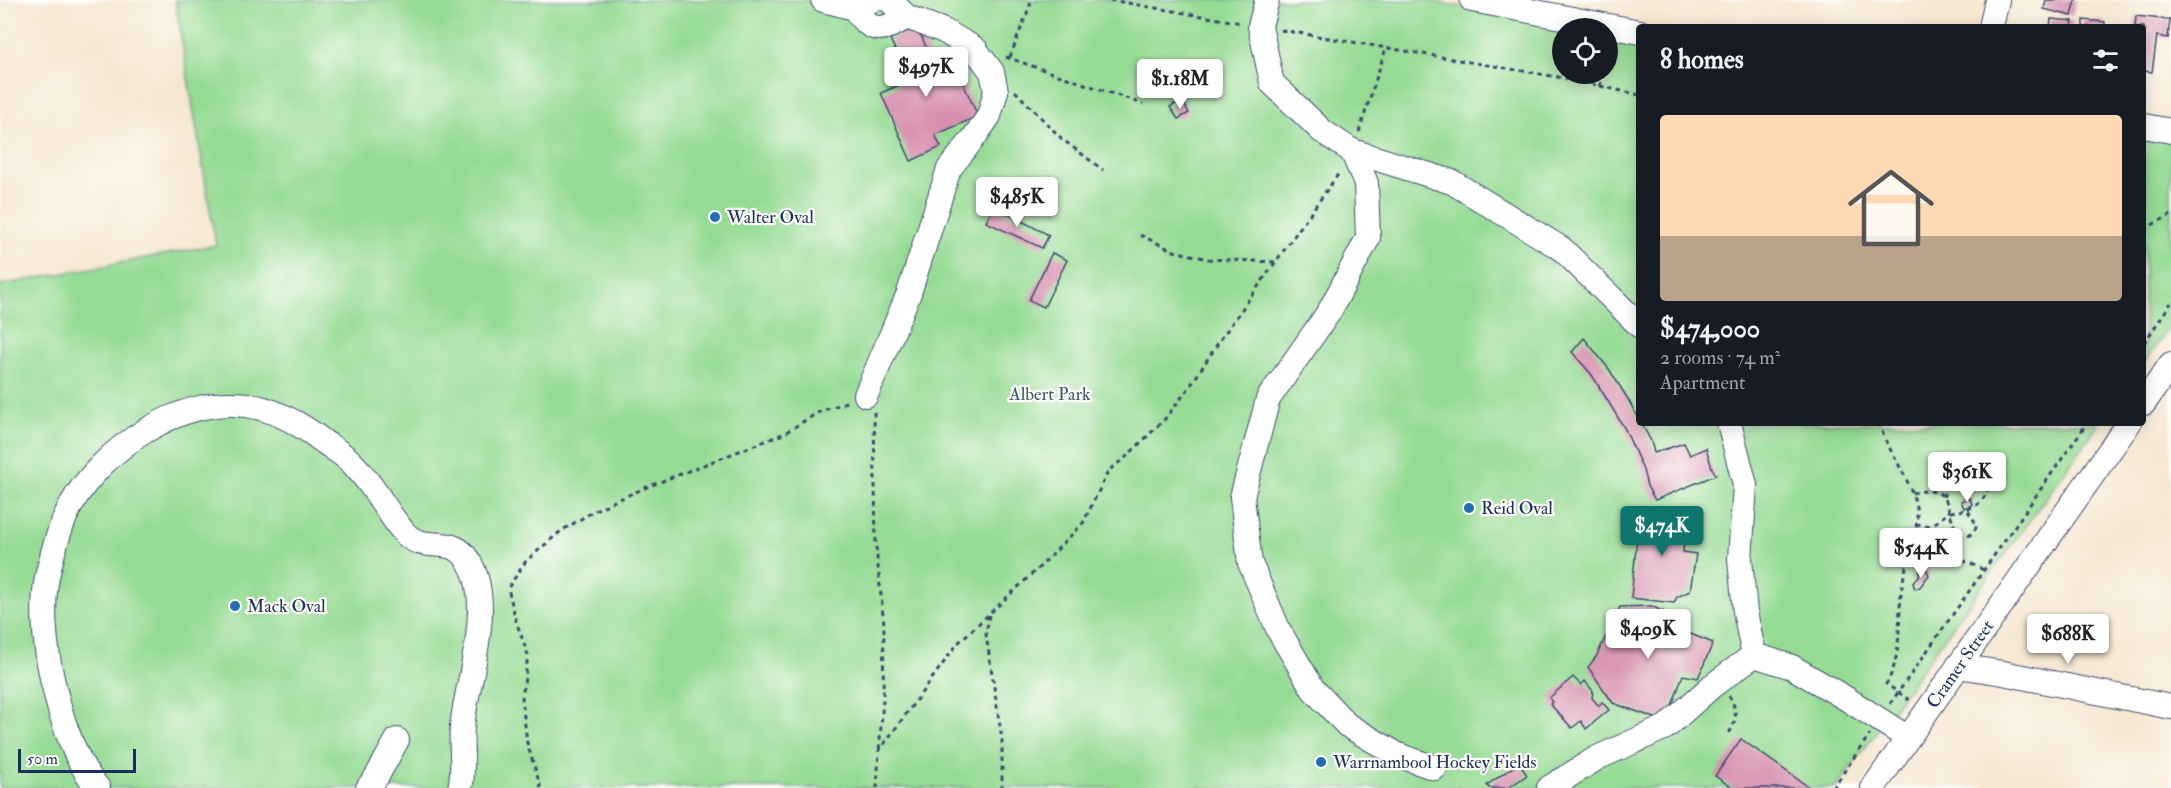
<!DOCTYPE html>
<html lang="en">
<head>
<meta charset="utf-8">
<style>
	:root { --surface:#171b24; --page:#242831; --text:#f1f3f6; --muted:#9ea1a6; --line:#363941; --accent:#0f766e }
	body { margin:0; font-family:"IM FELL Double Pica",serif; background:var(--page); color:var(--text); height:100vh; display:flex; flex-direction:column; font-size:22px; white-space:nowrap }
	* { box-sizing:border-box; margin:0 }
	p { font-size:20px; color:var(--muted) }
	.icon { flex:none; width:33px; height:33px; fill:none; stroke:currentColor; stroke-width:2; stroke-linecap:round; stroke-linejoin:round }
	.map { position:relative; flex:1; overflow:hidden }
	.sheet { position:absolute; left:1636px; top:24px; width:510px; height:402px; display:flex; flex-direction:column; background:var(--surface); border-radius:6px; box-shadow:0 3px 15px #0003 }
	.sheet>* { flex:none }
	.fabs { position:absolute; left:1552px; top:18px; display:grid; gap:12px }
	.fabs a { display:grid; place-items:center; width:66px; height:66px; border-radius:50%; background:var(--surface); box-shadow:0 3px 15px #0003; font-size:30px }
	.scale { position:absolute; left:18px; bottom:15px; width:118px; box-sizing:border-box; padding-left:6px; border:3px solid #1b2f5e; border-top:0; font-size:16px; line-height:21px; white-space:nowrap; color:#1b2f5e; -webkit-text-stroke:4px #fdfcf7; paint-order:stroke }
	.price { position:absolute; translate:-50% -51px; padding:0 14px; border-radius:6px; background:#fff; color:#222; font-size:20px; line-height:39px; filter:drop-shadow(0 2px 3px #0008) }
	.price::after { content:''; position:absolute; left:50%; top:36px; width:18px; height:14px; margin-left:-9px; background:inherit; clip-path:polygon(0 0,100% 0,50% 100%) }
	.price.selected { background:var(--accent); color:#fff }
	ul { padding:0; list-style:none }
	li { display:grid; align-content:center; gap:12px; height:318px; padding:0 24px }
	li+li { border-top:2px solid var(--line) }
	li span { display:grid; place-items:center; height:186px; border-radius:6px; color:#555 }
	li>.icon { margin-inline-start:auto }
	span .icon { width:108px; height:108px; fill:#fffc; stroke-width:1 }
	li b { font-size:26px }
	h2 { display:flex; justify-content:space-between; align-items:center; height:72px; padding:0 24px; font-size:26px }
	.map>svg:first-child { display:block }
	.green { fill:#95db94; stroke:#588579; stroke-width:1.5 }
	.building { fill:#d78fae }
	.lines { fill:none; stroke-linecap:round; stroke-linejoin:round }
	.minor-casing { stroke:#3c4b6f; stroke-width:26 }
	.path { stroke:#3c4b6f; stroke-width:3; stroke-dasharray:4.5 4.5; stroke-linecap:butt }
	.minor { stroke:#fff; stroke-width:24 }
	.poi-dot { fill:#1f6fb2; stroke:#fdfcf7; stroke-width:2 }
	.labels { text-anchor:middle; stroke-width:4.5; stroke-linejoin:round; paint-order:stroke }
	.poi-label { font-size:18px; fill:#1b2f5e; stroke:#fdfcf7; text-anchor:start }
	.park-label { font-size:18px; fill:#3a5a6c; stroke:#fdfcf7 }
	.street-label { font-size:18px; fill:#1b2f5e; stroke:#fdfcf7 }
</style>
</head>
<body>
<div class="map">
<svg width="2171" height="788" viewBox="0 0 2171 788">
	<rect width="100%" height="100%" fill="#fdfcf7"/>
	<filter id="ink" filterUnits="userSpaceOnUse"><feTurbulence type="fractalNoise" baseFrequency=".0167" numOctaves="2"/><feDisplacementMap in="SourceGraphic" scale="12" xChannelSelector="R" yChannelSelector="G"/><feConvolveMatrix kernelMatrix="1 2 1 2 8 2 1 2 1" color-interpolation-filters="sRGB"/></filter>
	<filter id="wash" filterUnits="userSpaceOnUse"><feTurbulence type="fractalNoise" baseFrequency=".008" numOctaves="4" result="noise"/><feDisplacementMap in="SourceGraphic" scale="24" xChannelSelector="R" yChannelSelector="G"/><feGaussianBlur stdDeviation="1.35" result="paint"/><feColorMatrix in="noise" values="0 0 0 0 0 0 0 0 0 0 0 0 0 0 0 0 0 1.4 0 .05"/><feComposite in="paint" operator="in"/></filter>
	<g filter="url(#wash)">
		<rect width="100%" height="100%" fill="#f6e7d1"/>
		<g class="green">
			<polygon points="175,0 1425,0 1576,28 1563,28 1563,74 1608,74 1608,35 1639,40 1640,423 2100,423 1836,788 0,788 0,285 216,245"/>
			<polygon points="2144,135 2171,140 2171,325 2144,363"/>
		</g>
		<g id="blocks">
			<g class="building">
				<polygon points="2046,0 2076,0 2072,16 2044,9"/>
				<polygon points="2136,16 2170,20 2168,38 2157,36 2152,72 2144,71 2144,27 2135,27"/>
				<polygon points="2051,19 2073,21 2072,27 2050,27"/>
				<polygon points="2083,20 2105,22 2104,27 2083,27"/>
				<polygon points="917,27 939,75 956,68 978,116 935,135 941,147 911,161 881,93 913,79 902,54 898,56 890,39"/>
				<polygon points="1182,100 1189,113 1178,119 1170,107"/>
				<polygon points="994,207 1049,235 1042,248 986,222"/>
				<polygon points="1052,253 1067,260 1044,307 1029,300"/>
				<polygon points="1584,338 1609,369 1626,396 1651,441 1654,453 1684,443 1690,455 1706,448 1712,468 1716,475 1655,500 1647,486 1643,470 1625,429 1592,375 1572,352"/>
				<polygon points="1970,498 1972,505 1964,508 1961,501"/>
				<polygon points="1640,508 1686,513 1683,552 1696,554 1690,591 1677,597 1674,603 1631,598"/>
				<polygon points="1926,568 1929,575 1920,587 1915,589 1913,583 1919,576 1920,571"/>
				<polygon points="1651,606 1684,621 1683,631 1713,643 1698,678 1683,675 1666,722 1613,703 1588,667 1596,657 1620,607"/>
				<polygon points="1573,677 1581,685 1585,681 1593,691 1592,698 1599,706 1602,702 1609,710 1586,729 1581,721 1572,728 1550,704 1552,702 1549,698"/>
				<polygon points="1741,739 1810,788 1733,788 1715,776"/>
				<polygon points="1519,763 1527,775 1508,788 1489,788 1487,785"/>
			</g>
		</g>
	</g>
	<g filter="url(#ink)">
		<use href="#blocks" fill-opacity="0" stroke="#3c4b6f" stroke-width="1.5"/>
		<g class="lines">
			<g class="minor-casing">
				<g id="minor">
					<polyline points="823,0 854,8 872,0"/>
					<polyline points="1267,0 1260,26 1272,83 1322,131 1352,151 1452,182 1562,249 1640,326"/>
					<polyline points="1472,0 1640,32"/>
					<path d="M854,8c16,26 28,24 53,9"/>
					<polyline points="1991,27 1997,0"/>
					<polyline points="2144,126 2171,131"/>
					<polyline points="1352,151 1366,183 1368,238 1329,312 1268,399 1242,497 1250,563 1279,631 1313,689 1347,725 1398,755 1435,768"/>
					<polyline points="866,395 909,293 949,169 973,139 989,116 996,91 992,72 975,49 944,31 907,17 889,0"/>
					<polyline points="2144,403 2171,364"/>
					<polyline points="1729,423 1745,485 1740,559 1745,612 1754,655 1792,667 1847,699 1908,738"/>
					<polyline points="1958,666 2003,673 2171,707"/>
					<path d="M98,788c-22,-25 -34,-61 -42,-93 -10,-38 -17,-88 -7,-127 5,-21 12,-44 22,-63 31,-56 110,-109 175,-100 28,4 56,20 78,37 10,7 21,13 29,22 19,19 32,45 49,66 19,25 47,5 63,26 33,41 2,123 -3,171 -2,19 3,42 -2,61"/>
					<polyline points="368,788 377,776 397,740"/>
					<polyline points="1549,788 1597,758 1666,727 1712,686 1754,655"/>
					<polyline points="1873,788 2129,423"/>
				</g>
			</g>
			<g class="path">
				<polyline points="1110,0 1242,23"/>
				<polyline points="1281,30 1564,78 1640,95"/>
				<polyline points="1006,57 1143,104"/>
				<polyline points="1010,57 1032,0"/>
				<polyline points="1600,86 1603,74"/>
				<polyline points="1015,91 1062,139 1103,170"/>
				<polyline points="1359,132 1386,48"/>
				<polyline points="2144,229 2171,215"/>
				<polyline points="1140,235 1174,251 1208,259 1275,262"/>
				<polyline points="2144,343 2171,303"/>
				<polyline points="874,412 876,547 884,625 883,700 879,751"/>
				<path d="M1879,423c9,30 31,53 37,84 4,18 -5,38 -9,55 -2,10 -5,21 -6,32 -3,29 1,65 -15,90l25,17"/>
				<path d="M1912,493c20,-4 34,-4 37,19l-18,14"/>
				<path d="M1944,497c0,-6 0,-13 3,-19 9,-19 33,-15 43,0 -3,26 -16,32 -41,34l5,11 -1,11"/>
				<polyline points="1916,524 1931,526 1937,558"/>
				<path d="M1933,537h16l4,-3c11,5 20,3 24,-9l-9,-14"/>
				<polyline points="1909,554 1968,562 1984,570"/>
				<polyline points="989,615 986,635 1002,739 1002,788"/>
				<polyline points="1890,704 2087,423"/>
				<path d="M1729,733c9,-13 8,-24 0,-37"/>
				<polyline points="541,788 527,743 522,699 528,655 516,621 508,588 526,561 561,531 599,508 647,487 783,434 819,412 849,401"/>
				<polyline points="877,788 879,751 958,643 1046,561 1083,523 1109,470 1125,458 1164,420 1189,388 1220,340 1339,173"/>
				<polyline points="1833,788 1870,734"/>
			</g>
			<use href="#minor" class="minor"/>
		</g>
	</g>
	<g class="poi-dot">
		<circle cx="715" cy="217" r="6"/>
		<circle cx="1469" cy="508" r="6"/>
		<circle cx="235" cy="606" r="6"/>
		<circle cx="1321" cy="762" r="6"/>
	</g>
	<g class="labels">
		<g class="poi-label">
			<text x="727" y="223">Walter Oval</text>
			<text x="1481" y="514">Reid Oval</text>
			<text x="247" y="612">Mack Oval</text>
			<text x="1333" y="768">Warrnambool Hockey Fields</text>
		</g>
		<g class="park-label">
			<text x="1050" y="400">Albert Park</text>
		</g>
		<g class="street-label">
			<text transform="translate(1960 664) rotate(-55)" y="6">Cramer Street</text>
		</g>
	</g>
</svg>
<div class="fabs">
<a><svg class="icon" aria-label="locate" viewBox="0 0 24 24"><circle cx="12" cy="12" r="6"/><path d="M12 2v4M12 18v4M2 12h4M18 12h4"/></svg></a>
</div>
<div class="scale">50 m</div>
<b class="price" style="left:926px;top:98px">$497K</b>
<b class="price" style="left:1180px;top:110px">$1.18M</b>
<b class="price" style="left:1017px;top:228px">$485K</b>
<b class="price" style="left:1967px;top:503px">$361K</b>
<b class="price selected" style="left:1662px;top:557px">$474K</b>
<b class="price" style="left:1921px;top:579px">$544K</b>
<b class="price" style="left:1648px;top:660px">$409K</b>
<b class="price" style="left:2068px;top:665px">$688K</b>
<section class="sheet">
<h2>8 homes<svg class="icon" aria-label="filters" viewBox="0 0 24 24"><path d="M4 7h16M4 17h16"/><circle cx="9" cy="7" r="2"/><circle cx="15" cy="17" r="2"/></svg></h2>
<ul>
<li><span style="background:linear-gradient(#ffd9b3 65%,#b9a48a 0)"><svg class="icon" aria-label="home" viewBox="0 0 24 24"><path d="M3 11l9-7 9 7M6 9v11h12V9"/></svg></span><div><b>$474,000</b><p>2 rooms · 74 m²</p><p>Apartment</p></div></li>
</ul>
</section>
</div>
</body>
</html>
